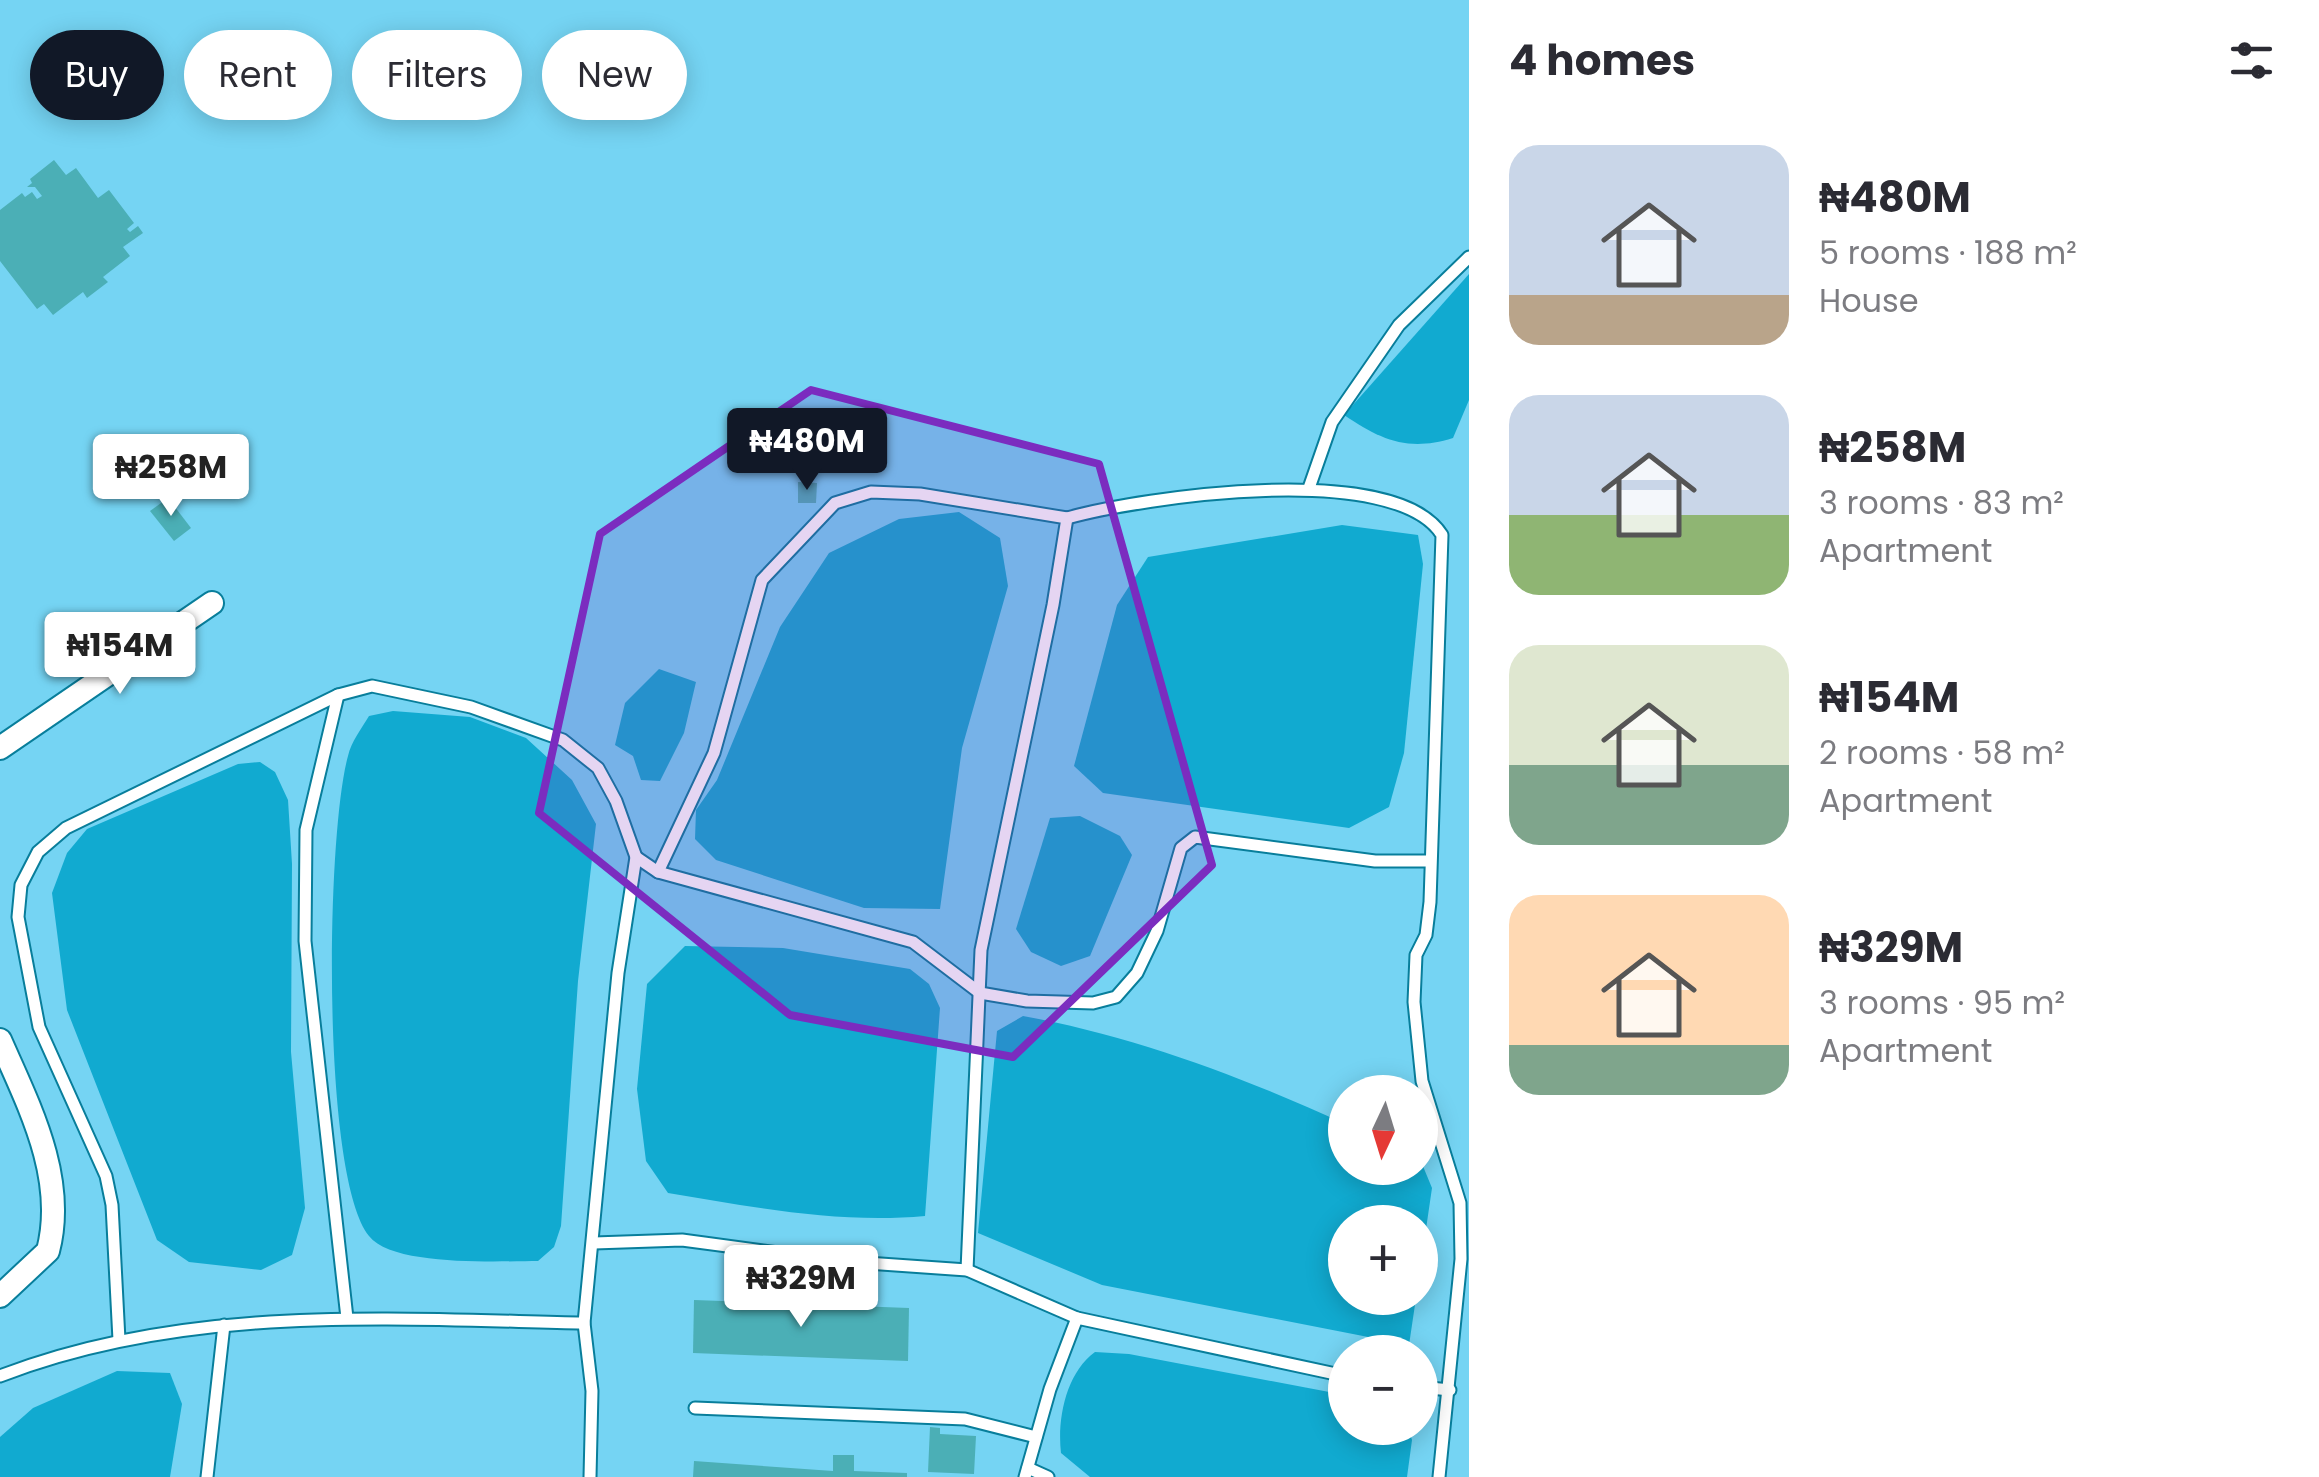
<!DOCTYPE html>
<html lang="en">
<head>
<meta charset="utf-8">
<style>
	:root { --surface:#fff; --page:#f2f2f3; --text:#2b2b33; --muted:#7c7c81; --accent:#111827 }
	body { margin:0; font-family:Poppins,sans-serif; background:var(--page); color:var(--text); height:100vh; display:flex; flex-direction:column; font-size:38px; white-space:nowrap }
	* { box-sizing:border-box; margin:0 }
	p { font-size:32px; color:var(--muted) }
	.icon { flex:none; width:55px; height:55px; fill:none; stroke:currentColor; stroke-width:2; stroke-linecap:round; stroke-linejoin:round }
	.map { position:relative; flex:1; overflow:hidden }
	.side { display:flex; flex-direction:column; background:var(--surface); width:850px }
	.side>* { flex:none }
	.guide { position:absolute; left:30px; top:30px; width:950px; height:90px; display:flex; gap:20px }
	.needle { width:65px; rotate:184deg }
	.tools { position:absolute; left:1328px; top:1075px; display:grid; gap:20px }
	.tools a { display:grid; place-items:center; width:110px; height:110px; border-radius:50%; background:var(--surface); box-shadow:0 5px 25px #0003; font-size:50px }
	.price { position:absolute; translate:-50% -85px; padding:0 22px; border-radius:10px; background:#fff; color:#222; font-size:32px; line-height:65px; filter:drop-shadow(0 2px 5px #0008) }
	.price::after { content:''; position:absolute; left:50%; top:60px; width:30px; height:22px; margin-left:-15px; background:inherit; clip-path:polygon(0 0,100% 0,50% 100%) }
	.price.active { background:var(--accent); color:#fff }
	ul { padding:0; list-style:none }
	li { display:flex; align-items:center; gap:30px; height:250px; padding:0 40px }
	li span { display:grid; place-items:center; flex:none; width:280px; height:200px; border-radius:30px; color:#555 }
	li>.icon { margin-inline-start:auto }
	span .icon { width:120px; height:120px; fill:#fffc; stroke-width:1 }
	li b { font-size:42px }
	h2 { display:flex; justify-content:space-between; align-items:center; height:120px; padding:0 40px; font-size:42px }
	.chip { padding:0 35px; border-radius:45px; background:var(--surface); box-shadow:0 5px 25px #0003; font-size:35px; line-height:90px }
	.chip.active { background:var(--accent); color:#fff }
	main { display:flex; flex:1; min-height:0 }
	.map>svg:first-child { display:block }
	.water { fill:#11aad0 }
	.building { fill:#4bafb6 }
	.lines { fill:none; stroke-linecap:round; stroke-linejoin:round }
	.lane-casing { stroke:#087e9b; stroke-width:15 }
	.street-casing { stroke:#087e9b; stroke-width:26 }
	.lane { stroke:#fff; stroke-width:11 }
	.street { stroke:#fff; stroke-width:22 }
	.marked { fill:#7b2cbf; fill-opacity:0.2; stroke:#7b2cbf; stroke-width:8; stroke-linejoin:round }
</style>
</head>
<body>
<main>
<div class="map">
<svg width="1469" height="1477" viewBox="0 0 1469 1477">
	<rect width="100%" height="100%" fill="#75d4f3"/>
	<g class="water">
		<path d="M1469,274v126l-16,38c-45,14 -72,2 -109,-23z"/>
		<polygon points="959,512 1000,538 1008,586 962,748 940,909 864,908 716,860 695,839 696,810 717,780 780,627 829,553 899,519"/>
		<polygon points="1342,525 1418,535 1423,564 1404,753 1389,807 1349,828 1103,793 1074,766 1117,605 1148,557"/>
		<polygon points="659,669 696,682 684,733 660,781 641,780 633,756 615,745 625,703"/>
		<path d="M393,711l77,6 56,21 46,42 24,44 -18,157 -17,245 -7,21 -16,14c-38,0 -145,6 -169,-25 -48,-61 -43,-401 -21,-480 3,-14 14,-28 21,-40z"/>
		<polygon points="260,762 275,772 288,800 292,864 291,1052 305,1208 292,1255 261,1270 189,1262 157,1240 67,1010 52,893 67,853 87,829 238,764"/>
		<polygon points="1080,816 1120,836 1132,855 1090,956 1061,966 1031,952 1016,929 1050,818"/>
		<path d="M685,946l98,2 127,21 19,15 11,24 -15,208c-87,8 -172,-9 -257,-23l-22,-32 -9,-72 10,-105z"/>
		<path d="M1023,1016c110,20 220,61 322,108v44h75v-9l12,29 -12,82v-48h-75v76h71l-7,47 -307,-60 -124,-52 19,-202z"/>
		<path d="M1095,1352l34,2 216,41v33h63l4,12 -5,37h-317l-29,-24c-4,-34 5,-80 34,-101z"/>
		<polygon points="117,1371 170,1373 182,1404 170,1477 0,1477 0,1437 33,1408"/>
	</g>
	<g class="building">
		<polygon points="54,160 66,175 76,168 98,198 109,190 134,223 127,229 130,232 138,226 143,233 123,247 130,256 103,277 108,282 87,298 83,292 53,315 44,304 37,309 0,261 0,210 22,193 25,197 32,192 37,199 42,196 35,187 27,187 32,183 30,179"/>
		<polygon points="798,482 817,483 816,503 798,503"/>
		<polygon points="168,498 191,528 174,541 150,511"/>
		<polygon points="694,1300 909,1308 908,1361 693,1353"/>
		<polygon points="930,1427 940,1428 940,1434 976,1436 974,1474 928,1472"/>
		<polygon points="833,1455 854,1455 854,1471 907,1473 907,1477 693,1477 694,1461 833,1471"/>
	</g>
	<g class="lines">
		<g class="lane-casing">
			<g id="lane">
				<polyline points="1309,488 1332,422 1399,325 1469,257"/>
				<path d="M1067,518c76,-21 328,-58 375,17l-12,367 -4,33 -10,20 -2,47 8,79 38,122 1,56 -22,218"/>
				<polyline points="338,695 306,830 305,941 347,1318"/>
				<polyline points="636,857 658,872 913,942 980,993 1027,1001 1093,1003 1116,997 1137,973 1157,931 1181,848 1195,837 1375,861 1428,861"/>
				<polyline points="658,872 714,753 762,580 835,503 871,492 920,494 1067,518 1053,605 981,950 967,1270"/>
				<polyline points="594,1243 682,1240 838,1261 967,1270 1077,1318 1050,1389 1025,1477"/>
				<polyline points="1077,1318 1345,1376"/>
				<polyline points="119,1340 112,1205 106,1176 39,1027 18,917 21,885 38,852 66,828 338,695 372,686 471,707 563,740 598,768 616,801 636,857 618,973 584,1323 592,1391 590,1477"/>
				<path d="M0,1376c186,-72 389,-57 584,-53"/>
				<polyline points="1420,1387 1450,1390"/>
				<polyline points="695,1408 965,1419 1036,1437"/>
				<polyline points="1028,1468 1048,1477"/>
				<polyline points="207,1477 224,1325"/>
			</g>
		</g>
		<g class="street-casing">
			<g id="street">
				<polyline points="0,748 212,603"/>
				<path d="M0,1040c29,66 67,138 48,211l-48,45"/>
			</g>
		</g>
		<use href="#lane" class="lane"/>
		<use href="#street" class="street"/>
	</g>
	<path class="marked" d="M811,390l288,74 113,401 -199,192 -223,-42 -251,-202 61,-279z"/>
</svg>
<div class="tools">
<a><svg class="needle" viewBox="-14 -14 28 28"><path d="M0-13l5 13h-10z" fill="#e53935"/><path d="M0 13l5-13h-10z" fill="#7c7c81"/></svg></a>
<a>+</a>
<a>−</a>
</div>
<b class="price active" style="left:807px;top:493px">₦480M</b>
<b class="price" style="left:171px;top:519px">₦258M</b>
<b class="price" style="left:120px;top:697px">₦154M</b>
<b class="price" style="left:801px;top:1330px">₦329M</b>
<div class="guide">
<a class="chip active">Buy</a>
<a class="chip">Rent</a>
<a class="chip">Filters</a>
<a class="chip">New</a>
</div>
</div>
<section class="side">
<h2>4 homes<svg class="icon" aria-label="filters" viewBox="0 0 24 24"><path d="M4 7h16M4 17h16"/><circle cx="9" cy="7" r="2"/><circle cx="15" cy="17" r="2"/></svg></h2>
<ul>
<li><span style="background:linear-gradient(#c9d6e8 75%,#b9a48a 0)"><svg class="icon" aria-label="home" viewBox="0 0 24 24"><path d="M3 11l9-7 9 7M6 9v11h12V9"/></svg></span><div><b>₦480M</b><p>5 rooms · 188 m²</p><p>House</p></div></li>
<li><span style="background:linear-gradient(#c9d6e8 60%,#8fb573 0)"><svg class="icon" aria-label="home" viewBox="0 0 24 24"><path d="M3 11l9-7 9 7M6 9v11h12V9"/></svg></span><div><b>₦258M</b><p>3 rooms · 83 m²</p><p>Apartment</p></div></li>
<li><span style="background:linear-gradient(#dfe7d0 60%,#7fa58c 0)"><svg class="icon" aria-label="home" viewBox="0 0 24 24"><path d="M3 11l9-7 9 7M6 9v11h12V9"/></svg></span><div><b>₦154M</b><p>2 rooms · 58 m²</p><p>Apartment</p></div></li>
<li><span style="background:linear-gradient(#ffd9b3 75%,#7fa58c 0)"><svg class="icon" aria-label="home" viewBox="0 0 24 24"><path d="M3 11l9-7 9 7M6 9v11h12V9"/></svg></span><div><b>₦329M</b><p>3 rooms · 95 m²</p><p>Apartment</p></div></li>
</ul>
</section>
</main>
</body>
</html>
